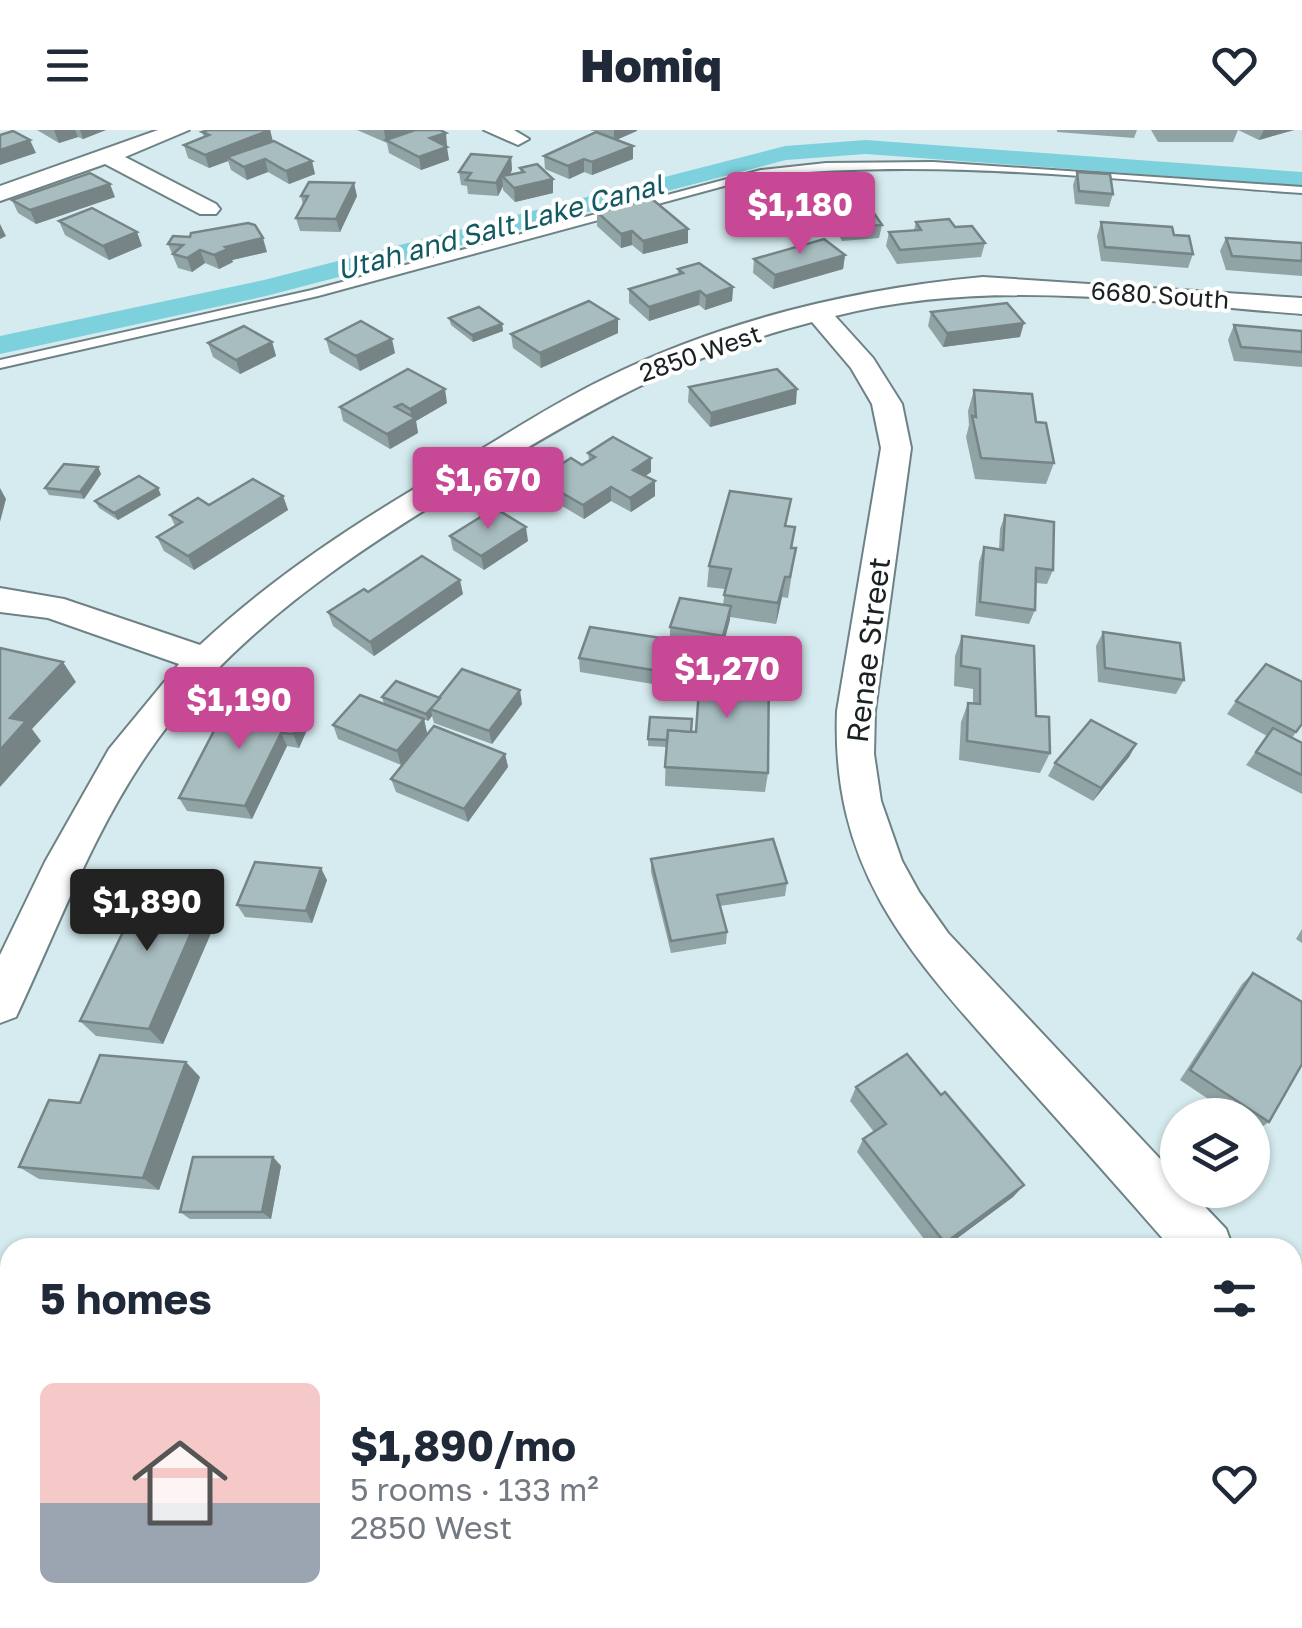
<!DOCTYPE html>
<html lang="en">
<head>
<meta charset="utf-8">
<style>
	:root { --surface:#fff; --page:#f2f2f3; --text:#1f2937; --muted:#747a83; --line:#e0e1e3; --accent:#c74996 }
	body { margin:0; font-family:"Golos Text",sans-serif; background:var(--page); color:var(--text); height:100vh; display:flex; flex-direction:column; font-size:38px; white-space:nowrap }
	* { box-sizing:border-box; margin:0 }
	p { font-size:32px; color:var(--muted) }
	.icon { flex:none; width:55px; height:55px; fill:none; stroke:currentColor; stroke-width:2; stroke-linecap:round; stroke-linejoin:round }
	.map { position:relative; flex:1; overflow:hidden }
	.panel { position:absolute; left:0px; top:1108px; width:1302px; height:392px; display:flex; flex-direction:column; background:var(--surface); border-radius:30px 30px 0 0; box-shadow:0 2px 8px #0004 }
	.panel>* { flex:none }
	.controls { position:absolute; left:1160px; top:968px; display:grid; gap:20px }
	.controls a { display:grid; place-items:center; width:110px; height:110px; border-radius:50%; background:var(--surface); box-shadow:0 2px 8px #0004; font-size:50px }
	.price { position:absolute; translate:-50% -85px; padding:0 22px; border-radius:10px; background:var(--accent); color:#fff; font-size:32px; line-height:65px; filter:drop-shadow(0 2px 5px #0008) }
	.price::after { content:''; position:absolute; left:50%; top:60px; width:30px; height:22px; margin-left:-15px; background:inherit; clip-path:polygon(0 0,100% 0,50% 100%) }
	.price.active { background:#222; color:#fff }
	ul { padding:0; list-style:none }
	li { display:flex; align-items:center; gap:30px; height:250px; padding:0 40px }
	li+li { border-top:2px solid var(--line) }
	li span { display:grid; place-items:center; flex:none; width:280px; height:200px; border-radius:15px; color:#555 }
	li>.icon { margin-inline-start:auto }
	span .icon { width:120px; height:120px; fill:#fffc; stroke-width:1 }
	li b { font-size:42px }
	h2 { display:flex; justify-content:space-between; align-items:center; height:120px; padding:0 40px; font-size:42px }
	header { display:flex; justify-content:space-between; align-items:center; height:130px; padding:0 40px; background:var(--surface); font-size:45px; font-weight:800 }
	.map>svg:first-child { display:block }
	.lines { fill:none; stroke-linecap:round; stroke-linejoin:round }
	.canal { fill:#7dd1dd; fill-rule:evenodd }
	.service-casing { stroke:#6e8285; stroke-width:4 }
	.minor-casing { stroke:#6e8285; stroke-width:4 }
	.service { fill:#fff; fill-rule:evenodd }
	.minor { fill:#fff; fill-rule:evenodd }
	.wall { fill:#90a3a5 }
	.shaded-wall { fill:#768486 }
	.building { fill:#a8bdc0; stroke:#768486; stroke-width:2.5 }
	.labels { text-anchor:middle; stroke-width:8; stroke-linejoin:round; paint-order:stroke }
	.far-street-label { font-size:25px; fill:#192122; stroke:#fff }
	.far-water-label { font-size:28px; font-style:italic; fill:#125a62; stroke:#fff }
	.street-label { font-size:30px; fill:#192122; stroke:#fff }
</style>
</head>
<body>
<header><svg class="icon" aria-label="menu" viewBox="0 0 24 24"><path d="M4 6h16M4 12h16M4 18h16"/></svg>Homiq<svg class="icon" aria-label="heart" viewBox="0 0 24 24"><path d="M12 20l-8-8c-3-5 5-10 8-4 3-6 11-1 8 4z"/></svg></header>
<div class="map">
<svg width="1302" height="1498" viewBox="0 0 1302 1498">
	<rect width="100%" height="100%" fill="#d5ebef"/>
	<g class="lines">
		<polygon class="canal" points="866,10 1302,42 1302,56 866,24 786,30 266,166 0,224 0,206 264,150 785,16"/>
		<g class="service-casing">
			<path id="service" d="M933,32l369,25v6c-179,-12 -361,-36 -541,-17l-443,120 -318,72v-8l312,-70 449,-120 65,-7z"/>
		</g>
		<g class="minor-casing">
			<g id="minor">
				<polygon points="158,0 189,0 125,27 216,74 220,79 216,84 200,84 105,34 0,71 0,56"/>
				<polygon points="484,0 514,0 529,9 518,15"/>
				<path d="M983,147l319,21v16c-156,-12 -313,-37 -467,2l38,42 29,46 9,44 -36,263 -1,43 7,47 21,60 17,31 29,41 230,245v12h11l37,39 7,19h-62c-52,-60 -105,-119 -158,-178 -101,-114 -182,-196 -176,-359l44,-263 -9,-44 -21,-36 -39,-46c-129,33 -223,88 -335,156 -118,71 -238,149 -320,262 -61,84 -97,183 -141,277l-16,6v-68l45,-93 64,-113 70,-85 -131,-46 -48,-6v-24l64,11 136,46c76,-71 163,-127 253,-179 50,-29 99,-62 151,-87 117,-58 249,-90 379,-102z"/>
				<polygon points="1292,1183 1302,1187 1302,1250 1292,1246"/>
			</g>
		</g>
		<use href="#service" class="service"/>
		<use href="#minor" class="minor"/>
	</g>
	<g class="wall">
		<polygon points="37,0 106,0 83,9 78,7 59,13"/>
		<polygon points="270,0 273,11 315,44 289,54 268,42 247,50 231,40 228,31 209,38 188,28 184,15 204,7 202,2"/>
		<polygon points="357,0 440,0 447,16 445,16 449,30 421,40 389,23 387,13"/>
		<polygon points="590,0 637,0 616,10 633,16 633,29 592,45 584,42 569,49 545,39 544,26 596,2"/>
		<polygon points="1057,0 1137,0 1134,8 1057,2"/>
		<polygon points="1151,0 1294,0 1259,10 1238,0 1233,12 1158,12"/>
		<polygon points="511,27 512,40 510,45 521,42 520,38 553,63 515,72 503,60 503,56 498,66 468,64 467,56 461,55 459,42"/>
		<polygon points="1077,42 1113,64 1109,77 1075,74 1073,55"/>
		<polygon points="301,66 357,66 340,102 300,101 296,88 303,75"/>
		<polygon points="115,67 36,94 18,83 12,70"/>
		<polygon points="831,76 882,95 879,108 842,111 830,89"/>
		<polygon points="597,82 688,113 643,124 632,115 621,118 597,96"/>
		<polygon points="59,91 142,116 109,130 65,105"/>
		<polygon points="916,92 955,97 985,113 981,127 897,134 886,116 889,102 914,100"/>
		<polygon points="1101,92 1174,105 1193,124 1188,138 1101,131 1097,106"/>
		<polygon points="1226,108 1302,113 1302,146 1226,140 1220,121"/>
		<polygon points="168,114 267,122 232,130 233,132 219,139 205,133 192,142 178,138"/>
		<polygon points="845,125 843,139 773,159 753,143 754,129"/>
		<polygon points="678,139 733,157 732,171 705,180 699,175 649,191 629,173 629,159 678,145"/>
		<polygon points="931,182 1020,207 943,217 928,196"/>
		<polygon points="449,188 502,194 503,201 473,212 451,195"/>
		<polygon points="1234,195 1302,201 1302,237 1234,231 1228,210"/>
		<polygon points="618,203 541,238 513,218 511,204"/>
		<polygon points="326,209 395,223 360,241 330,223"/>
		<polygon points="272,212 276,226 240,244 213,227 208,213"/>
		<polygon points="689,257 796,274 710,297 688,272"/>
		<polygon points="974,260 1036,292 1054,333 1046,354 975,349 966,307 969,295 968,281"/>
		<polygon points="447,273 416,291 418,303 390,319 343,291 340,277"/>
		<polygon points="588,323 651,342 645,346 655,351 655,366 631,382 611,371 584,389 540,363 538,349 582,335 589,330"/>
		<polygon points="98,337 101,344 84,369 49,365 45,358"/>
		<polygon points="161,365 118,390 99,378 95,371"/>
		<polygon points="283,366 288,380 194,440 164,421 157,407 175,396 170,385 209,375"/>
		<polygon points="1005,385 1053,440 1047,454 1036,453 1035,480 1029,494 975,486 979,432 984,417 999,420 1000,399"/>
		<polygon points="787,396 795,397 792,418 796,418 788,468 782,467 776,494 730,487 722,520 674,512 674,524 665,556 580,542 579,528 670,510 670,497 723,475 725,459 707,457 709,436"/>
		<polygon points="450,406 528,411 484,440 453,420"/>
		<polygon points="368,462 463,464 374,526 333,496 328,482"/>
		<polygon points="1103,502 1184,550 1176,564 1098,552 1096,516"/>
		<polygon points="962,506 1036,586 1050,623 1040,643 959,630 961,592 968,573 973,573 973,559 954,556 955,526"/>
		<polygon points="382,567 440,568 522,574 492,614 434,593 432,586 428,591 424,589 427,603 401,635 338,609 333,595 384,574"/>
		<polygon points="230,570 310,593 299,618 287,616 252,689 187,681 179,668"/>
		<polygon points="1236,571 1302,594 1292,608 1302,613 1302,664 1246,635 1267,606 1227,584"/>
		<polygon points="691,602 768,643 765,662 665,656 666,617 648,616 648,609"/>
		<polygon points="1136,614 1129,627 1093,671 1048,646 1055,633"/>
		<polygon points="505,624 508,637 468,692 396,662 391,649"/>
		<polygon points="651,729 787,753 785,766 720,776 727,802 726,814 671,823 651,742"/>
		<polygon points="327,750 312,793 245,787 237,775"/>
		<polygon points="224,773 163,914 96,906 80,891"/>
		<polygon points="1302,799 1302,813 1296,809"/>
		<polygon points="1253,843 1269,992 1256,1001 1252,999 1252,985 1232,985 1180,950 1242,854"/>
		<polygon points="200,947 159,1060 39,1049 19,1037 80,973"/>
		<polygon points="856,957 941,965 1024,1055 1013,1067 944,1118 931,1118 857,1022 863,1009 874,1002 850,971"/>
		<polygon points="273,1027 281,1036 271,1089 190,1089 180,1082"/>
		<polygon points="1097,1490 1218,1490 1210,1498 1103,1498"/>
	</g>
	<g class="shaded-wall">
		<polygon points="54,0 75,0 78,7 59,13"/>
		<polygon points="80,0 106,0 83,9"/>
		<polygon points="270,0 273,13 227,27 228,31 209,38 205,25"/>
		<polygon points="384,0 416,0 386,10 386,13"/>
		<polygon points="614,0 637,0 637,1 614,11"/>
		<polygon points="1264,0 1294,0 1259,10"/>
		<polygon points="446,3 447,16 432,21 430,8"/>
		<polygon points="30,10 36,23 0,35 0,20"/>
		<polygon points="633,16 633,29 592,45 592,32"/>
		<polygon points="447,17 449,30 421,40 419,27"/>
		<polygon points="511,27 512,40 506,51 502,46 503,56 498,66 496,53"/>
		<polygon points="265,29 268,42 247,50 244,37"/>
		<polygon points="584,29 584,42 569,49 568,36"/>
		<polygon points="312,31 315,44 289,54 286,41"/>
		<polygon points="553,49 553,63 515,72 514,58"/>
		<polygon points="354,53 357,66 340,102 336,89"/>
		<polygon points="110,54 115,67 36,94 30,80"/>
		<polygon points="0,94 6,106 0,109"/>
		<polygon points="688,99 688,113 643,124 643,111"/>
		<polygon points="632,101 632,115 621,118 621,104"/>
		<polygon points="137,102 142,116 109,130 103,116"/>
		<polygon points="263,108 267,122 232,130 233,132 219,139 214,125 225,117"/>
		<polygon points="200,120 205,133 192,142 187,128"/>
		<polygon points="845,125 843,139 773,159 775,145"/>
		<polygon points="733,157 732,171 705,180 706,166"/>
		<polygon points="700,161 699,175 649,191 649,177"/>
		<polygon points="618,189 618,203 541,238 540,223"/>
		<polygon points="1024,193 1020,207 943,217 947,203"/>
		<polygon points="502,194 503,201 473,212 472,205"/>
		<polygon points="392,209 395,223 360,241 356,226"/>
		<polygon points="272,212 276,226 240,244 236,230"/>
		<polygon points="445,259 447,273 416,291 418,303 390,319 387,304 412,290 410,279"/>
		<polygon points="797,259 796,274 710,297 711,283"/>
		<polygon points="651,328 651,342 634,354 633,340"/>
		<polygon points="98,337 101,344 84,369 80,362"/>
		<polygon points="655,351 655,366 631,382 630,368"/>
		<polygon points="611,357 611,371 584,389 583,375"/>
		<polygon points="0,358 6,369 0,392"/>
		<polygon points="158,358 161,365 118,390 114,383"/>
		<polygon points="283,366 288,380 194,440 188,426"/>
		<polygon points="526,397 528,411 484,440 481,426"/>
		<polygon points="785,447 782,467 776,494 778,473"/>
		<polygon points="460,450 463,464 374,526 370,512"/>
		<polygon points="731,476 730,490 722,520 723,506"/>
		<polygon points="674,510 674,524 665,556 665,542"/>
		<polygon points="63,532 76,552 32,599 41,611 0,657 0,620 10,588"/>
		<polygon points="520,560 522,574 492,614 489,601"/>
		<polygon points="305,580 310,593 299,618 293,604"/>
		<polygon points="431,580 432,586 428,591 426,584"/>
		<polygon points="424,589 427,603 401,635 397,621"/>
		<polygon points="281,603 287,616 252,689 245,676"/>
		<polygon points="1136,614 1129,627 1093,671 1101,658"/>
		<polygon points="505,624 508,637 468,692 464,679"/>
		<polygon points="321,738 327,750 312,793 306,781"/>
		<polygon points="212,755 224,773 163,914 149,899"/>
		<polygon points="186,932 200,947 159,1060 143,1048"/>
		<polygon points="273,1027 281,1036 271,1089 262,1082"/>
		<polygon points="1024,1055 1013,1067 944,1118 941,1118"/>
		<polygon points="10,1405 10,1413 0,1415 0,1408"/>
		<polygon points="239,1490 256,1490 262,1498 245,1498"/>
	</g>
	<g class="building">
		<polygon points="208,0 270,0 205,25 184,15 209,5 202,2"/>
		<polygon points="415,0 440,0 446,3 430,8 447,17 419,27 386,10"/>
		<polygon points="13,1 30,10 0,20 0,5"/>
		<polygon points="596,2 633,16 592,32 584,29 568,36 544,26"/>
		<polygon points="274,11 312,31 286,41 265,29 244,37 227,27"/>
		<polygon points="471,24 511,27 496,53 466,50 471,43 459,42"/>
		<polygon points="537,34 553,49 514,58 502,46 524,42 520,38"/>
		<polygon points="1077,42 1110,44 1113,64 1079,61"/>
		<polygon points="90,43 110,54 30,80 12,70"/>
		<polygon points="309,52 354,53 336,89 296,88 308,66 301,66"/>
		<polygon points="652,69 688,99 643,111 632,101 621,104 597,82"/>
		<polygon points="867,73 882,95 844,98 831,76"/>
		<polygon points="92,78 137,102 103,116 59,91"/>
		<polygon points="949,89 955,97 972,96 985,113 900,120 889,102 921,100 916,92"/>
		<polygon points="1101,92 1172,97 1174,105 1189,106 1193,124 1105,117"/>
		<polygon points="248,93 255,95 263,108 225,117 228,119 214,125 200,120 187,128 173,124 183,115 168,114 173,106 190,107 191,103"/>
		<polygon points="1226,108 1302,113 1302,131 1232,126"/>
		<polygon points="824,109 845,125 775,145 754,129"/>
		<polygon points="699,133 733,157 706,166 700,161 649,177 629,159 683,143 678,139"/>
		<polygon points="589,171 618,189 540,223 511,204"/>
		<polygon points="1007,173 1024,193 947,203 931,182"/>
		<polygon points="479,177 502,194 472,205 449,188"/>
		<polygon points="361,191 392,209 356,226 326,209"/>
		<polygon points="1234,195 1302,201 1302,222 1241,217"/>
		<polygon points="244,196 272,212 236,230 208,213"/>
		<polygon points="408,239 445,259 410,279 402,274 395,277 415,288 387,304 340,277"/>
		<polygon points="777,239 797,259 711,283 689,257"/>
		<polygon points="974,260 1032,264 1036,292 1046,293 1054,333 981,328 972,286 976,287"/>
		<polygon points="613,307 651,328 633,340 655,351 630,368 611,357 583,375 538,349 571,328 582,335 595,327 588,323"/>
		<polygon points="64,334 98,337 80,362 45,358"/>
		<polygon points="139,346 158,358 114,383 95,371"/>
		<polygon points="253,349 283,366 188,426 157,407 182,392 170,385 198,368 209,375"/>
		<polygon points="730,361 791,369 785,396 795,397 791,418 796,418 790,447 785,447 778,473 724,465 731,439 709,436"/>
		<polygon points="495,378 526,397 481,426 450,406"/>
		<polygon points="1005,385 1054,392 1053,440 1036,438 1035,480 980,472 984,417 1003,420"/>
		<polygon points="422,426 460,450 370,512 328,482 364,459 368,462"/>
		<polygon points="680,468 731,476 723,506 670,497"/>
		<polygon points="590,497 674,510 665,542 579,528"/>
		<polygon points="1103,502 1180,513 1184,550 1105,538"/>
		<polygon points="962,506 1034,516 1036,586 1049,587 1050,623 967,611 968,573 980,574 980,539 961,536"/>
		<polygon points="0,518 63,532 10,588 26,591 0,620"/>
		<polygon points="701,530 769,534 768,643 665,637 668,600 696,602"/>
		<polygon points="1266,534 1302,552 1302,594 1296,602 1236,571"/>
		<polygon points="462,539 520,560 489,601 430,579"/>
		<polygon points="396,551 440,568 426,584 382,567"/>
		<polygon points="360,565 424,589 397,621 333,595"/>
		<polygon points="230,570 305,580 293,604 281,603 245,676 179,668"/>
		<polygon points="650,587 692,589 691,602 668,600 667,610 648,609"/>
		<polygon points="1091,590 1136,614 1101,658 1055,633"/>
		<polygon points="434,596 505,624 464,679 391,649"/>
		<polygon points="1273,598 1302,613 1302,645 1256,622"/>
		<polygon points="773,709 787,753 717,765 727,802 671,811 651,729"/>
		<polygon points="255,732 321,738 306,781 237,775"/>
		<polygon points="149,748 212,755 149,899 80,891"/>
		<polygon points="1253,843 1302,872 1302,934 1269,992 1190,940"/>
		<polygon points="907,924 941,965 945,962 1024,1055 945,1113 863,1009 886,994 856,957"/>
		<polygon points="100,925 186,932 143,1048 19,1037 49,970 80,973"/>
		<polygon points="193,1027 273,1027 262,1082 180,1082"/>
		<polygon points="366,1110 365,1118 283,1118 284,1112"/>
		<polygon points="883,1110 889,1118 872,1118"/>
		<polygon points="10,1151 10,1405 0,1408 0,1155"/>
		<polygon points="16,1490 239,1490 245,1498 8,1498"/>
		<polygon points="456,1490 568,1490 565,1494 569,1498 463,1498"/>
		<polygon points="763,1490 851,1490 856,1498 768,1498"/>
		<polygon points="1108,1490 1218,1490 1210,1498 1114,1498"/>
	</g>
	<g class="labels">
		<g class="far-street-label">
			<text transform="translate(1160 165) rotate(4)" y="9">6680 South</text>
			<text transform="translate(700 223) rotate(-19)" y="9">2850 West</text>
		</g>
		<g class="far-water-label">
			<text transform="translate(500 97) rotate(-15)" y="10">Utah and Salt Lake Canal</text>
		</g>
		<g class="street-label">
			<text transform="translate(869 520) rotate(-83)" y="10">Renae Street</text>
		</g>
	</g>
</svg>
<div class="controls">
<a><svg class="icon" aria-label="layers" viewBox="0 0 24 24"><path d="M12 4l9 5-9 5-9-5zM3 14l9 5 9-5"/></svg></a>
</div>
<b class="price" style="left:800px;top:127px">$1,180</b>
<b class="price" style="left:488px;top:402px">$1,670</b>
<b class="price" style="left:727px;top:591px">$1,270</b>
<b class="price" style="left:239px;top:622px">$1,190</b>
<b class="price active" style="left:147px;top:824px">$1,890</b>
<section class="panel">
<h2>5 homes<svg class="icon" aria-label="filters" viewBox="0 0 24 24"><path d="M4 7h16M4 17h16"/><circle cx="9" cy="7" r="2"/><circle cx="15" cy="17" r="2"/></svg></h2>
<ul>
<li><span style="background:linear-gradient(#f6c9c9 60%,#9aa5b1 0)"><svg class="icon" aria-label="home" viewBox="0 0 24 24"><path d="M3 11l9-7 9 7M6 9v11h12V9"/></svg></span><div><b>$1,890/mo</b><p>5 rooms · 133 m²</p><p>2850 West</p></div><svg class="icon" aria-label="heart" viewBox="0 0 24 24"><path d="M12 20l-8-8c-3-5 5-10 8-4 3-6 11-1 8 4z"/></svg></li>
</ul>
</section>
</div>
</body>
</html>
